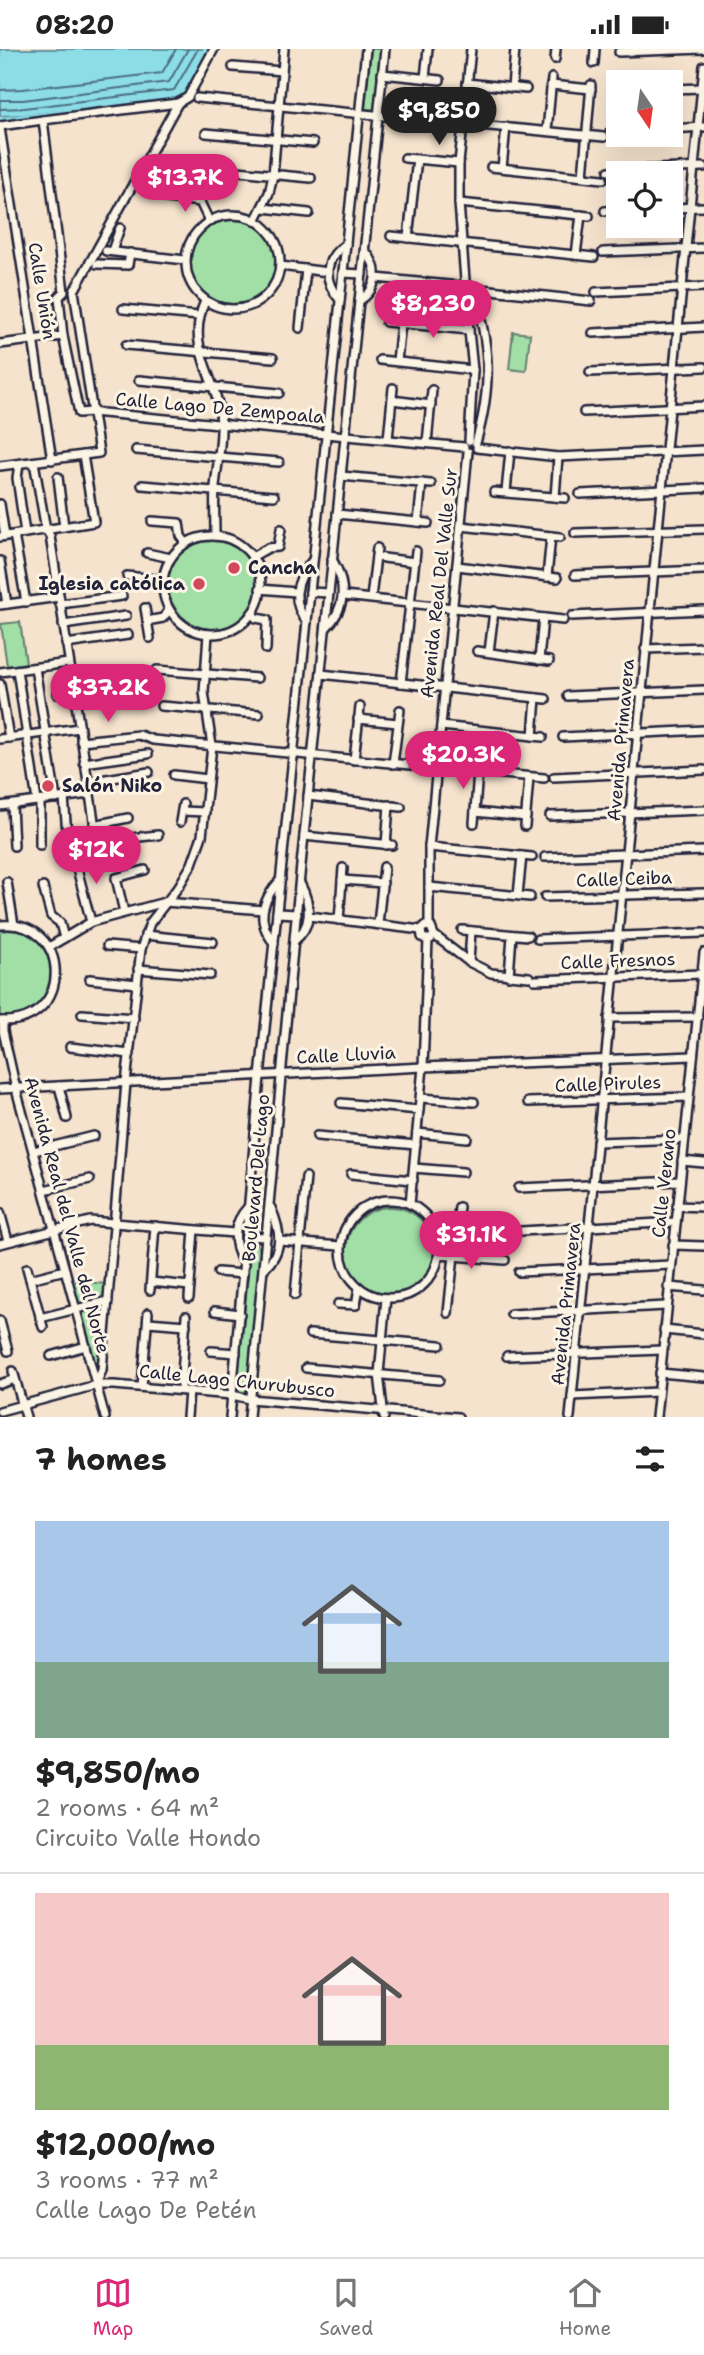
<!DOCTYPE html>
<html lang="en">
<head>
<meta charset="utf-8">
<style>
	:root { --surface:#fff; --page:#f6f6f6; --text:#222; --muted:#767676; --line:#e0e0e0; --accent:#db2777 }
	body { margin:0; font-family:"Shantell Sans",sans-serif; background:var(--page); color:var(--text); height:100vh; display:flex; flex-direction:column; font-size:26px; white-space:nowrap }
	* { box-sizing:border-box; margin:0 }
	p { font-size:23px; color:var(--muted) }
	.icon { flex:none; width:38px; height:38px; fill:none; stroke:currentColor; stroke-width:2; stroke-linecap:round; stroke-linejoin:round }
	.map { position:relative; height:1368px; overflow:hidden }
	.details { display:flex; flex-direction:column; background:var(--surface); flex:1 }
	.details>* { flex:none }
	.needle { width:46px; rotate:167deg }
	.buttons { position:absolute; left:606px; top:21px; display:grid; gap:14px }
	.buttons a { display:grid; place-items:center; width:77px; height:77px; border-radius:0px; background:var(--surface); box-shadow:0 7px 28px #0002; font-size:35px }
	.price { position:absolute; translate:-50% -60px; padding:0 16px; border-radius:24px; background:var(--accent); color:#fff; font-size:23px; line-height:46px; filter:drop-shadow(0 2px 4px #0008) }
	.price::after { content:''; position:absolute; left:50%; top:42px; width:21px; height:16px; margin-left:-10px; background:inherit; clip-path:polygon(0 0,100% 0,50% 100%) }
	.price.on { background:#222; color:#fff }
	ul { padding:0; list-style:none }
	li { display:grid; align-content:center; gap:14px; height:371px; padding:0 35px }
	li+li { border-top:2px solid var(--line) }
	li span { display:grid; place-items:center; height:217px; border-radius:0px; color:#555 }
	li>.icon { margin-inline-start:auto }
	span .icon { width:126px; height:126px; fill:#fffc; stroke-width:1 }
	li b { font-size:30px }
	h2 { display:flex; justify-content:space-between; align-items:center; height:84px; padding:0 35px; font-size:30px }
	.status { display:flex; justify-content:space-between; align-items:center; height:49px; padding:0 35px; background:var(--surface); direction:ltr }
	.status svg { height:19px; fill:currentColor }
	.tab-bar { display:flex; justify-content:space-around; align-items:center; height:98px; border-top:2px solid var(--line); background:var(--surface); font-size:19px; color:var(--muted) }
	.tab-bar a { display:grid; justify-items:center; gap:4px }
	.tab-bar .on { color:var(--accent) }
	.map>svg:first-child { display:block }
	.green { fill:#a2dfa6; stroke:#628070; stroke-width:2 }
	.water { fill:#8cdde6; stroke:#6292a2; stroke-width:2 }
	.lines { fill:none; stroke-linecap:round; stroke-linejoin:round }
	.shore { stroke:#4c6d7f; stroke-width:2 }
	.canal { stroke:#8cdde6; stroke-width:5 }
	.minor-casing { stroke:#22223b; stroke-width:12 }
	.minor { stroke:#fcf5e5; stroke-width:7 }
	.poi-dot { fill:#d1495b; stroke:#fcf5e5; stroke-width:2.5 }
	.labels { text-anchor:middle; stroke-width:6; stroke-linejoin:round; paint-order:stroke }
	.street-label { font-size:18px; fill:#22223b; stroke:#fcf5e5 }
	.poi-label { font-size:18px; font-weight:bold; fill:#22223b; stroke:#fcf5e5; text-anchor:start }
</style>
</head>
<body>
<div class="status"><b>08:20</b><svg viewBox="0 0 49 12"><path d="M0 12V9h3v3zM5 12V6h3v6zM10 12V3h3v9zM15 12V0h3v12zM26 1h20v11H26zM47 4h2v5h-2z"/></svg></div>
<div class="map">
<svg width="704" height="1368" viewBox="0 0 704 1368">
	<rect width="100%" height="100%" fill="#f5e3cd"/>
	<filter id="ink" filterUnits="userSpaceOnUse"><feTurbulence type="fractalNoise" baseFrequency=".0143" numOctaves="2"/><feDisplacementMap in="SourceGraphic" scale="14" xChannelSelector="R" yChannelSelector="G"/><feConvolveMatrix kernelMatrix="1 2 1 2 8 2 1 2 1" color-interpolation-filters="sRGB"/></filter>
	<g filter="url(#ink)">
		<g class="green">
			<polygon points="371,0 382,0 377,61 365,60"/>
			<circle cx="233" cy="214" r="43"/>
			<polygon points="513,283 530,285 526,322 509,320"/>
			<circle cx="213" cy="535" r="45"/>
			<polygon points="20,573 26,614 7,617 1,575"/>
			<path d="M0,882c68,-11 70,93 0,86z"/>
			<circle cx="390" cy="1202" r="44"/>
			<polygon points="251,1195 257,1195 260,1202 248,1341 242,1345 237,1339"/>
			<polygon points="72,1232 106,1235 106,1251 79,1257"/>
			<polygon points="105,1255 99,1321 95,1319 80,1262"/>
		</g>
		<polygon class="water" points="0,0 206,0 180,48 24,66 0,67"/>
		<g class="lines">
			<g class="shore">
				<polyline points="0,41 23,40 162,24 176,0"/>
				<polyline points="0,51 23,51 169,33 188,0"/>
				<polyline points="0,60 24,59 174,41 198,0"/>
			</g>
			<polyline class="canal" points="0,71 180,48 206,0"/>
			<g class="minor-casing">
				<g id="minor">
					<polyline points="619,3 704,0"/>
					<polyline points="555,10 556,0"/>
					<polyline points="594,14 595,0"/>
					<polyline points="233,18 282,22"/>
					<polyline points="382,25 440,31"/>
					<polyline points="425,29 428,0"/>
					<polyline points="467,34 526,40"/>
					<polyline points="551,36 591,40"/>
					<polyline points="512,39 515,0"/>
					<polyline points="670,40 704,39"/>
					<polyline points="617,43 618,43"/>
					<polyline points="197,49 604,88"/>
					<polyline points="178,54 43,71 64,243 59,248 63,287 79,364 92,363 464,398"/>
					<polyline points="0,77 43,71"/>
					<polyline points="0,79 52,411"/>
					<polyline points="670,80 704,78"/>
					<polyline points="547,82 552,29"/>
					<polyline points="610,83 618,82"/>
					<polyline points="206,84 313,94"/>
					<polyline points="405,109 459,114"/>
					<polyline points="173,116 311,129"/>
					<polyline points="491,118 603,130"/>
					<polyline points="502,119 506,78"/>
					<polyline points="609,122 704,118"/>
					<polyline points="583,127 591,36"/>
					<polyline points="167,149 200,153 209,172"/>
					<polyline points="459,154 589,167"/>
					<polyline points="263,159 309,164"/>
					<polyline points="670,159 704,158"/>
					<polyline points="605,162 618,161"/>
					<circle cx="233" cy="213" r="47"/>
					<polyline points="255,172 269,144 273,126 284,0"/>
					<polyline points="391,187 594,208"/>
					<polyline points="408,189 417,110"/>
					<polyline points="106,202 185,211"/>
					<polyline points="112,202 120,179"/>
					<polyline points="603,203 704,199"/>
					<polyline points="576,206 581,166"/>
					<polyline points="97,215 128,216 130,204"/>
					<polyline points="280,217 328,223"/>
					<polyline points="343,224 362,225"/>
					<polyline points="376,229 460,237"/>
					<polyline points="465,231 459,154 459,114 471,0"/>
					<polyline points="472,239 591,252"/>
					<path d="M472,240c19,55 20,98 4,154"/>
					<polyline points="465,243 473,321 469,392"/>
					<polyline points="596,243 704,238"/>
					<path d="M340,251c-18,-20 -16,-42 6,-56"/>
					<path d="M205,252c-21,48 13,75 16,121 1,21 -4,44 -6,65 -1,16 0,33 0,49"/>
					<path d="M359,252c20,-12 21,-34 6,-50"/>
					<polyline points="123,260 199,267"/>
					<polyline points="386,273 469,281"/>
					<polyline points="300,279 306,220"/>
					<polyline points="593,284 704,278"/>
					<polyline points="0,295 63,287"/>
					<polyline points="126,296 273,309"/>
					<polyline points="380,311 473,321"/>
					<polyline points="397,312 401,274"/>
					<polyline points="590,323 704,318"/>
					<polyline points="139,331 279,344"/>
					<polyline points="392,351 431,356"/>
					<polyline points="584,363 704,357"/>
					<polyline points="388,390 393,339"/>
					<polyline points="427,394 432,341"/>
					<polyline points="477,399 558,408 704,401"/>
					<polyline points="136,401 279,413"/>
					<polyline points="34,413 46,481 50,487 97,791 102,792 158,786"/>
					<polyline points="19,415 17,429 25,484"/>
					<polyline points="0,417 99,404 74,242 178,54 188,48 214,0"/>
					<polyline points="341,427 431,435"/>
					<polyline points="58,428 64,478"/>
					<polyline points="142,436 274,447"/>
					<polyline points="494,443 565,449"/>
					<polyline points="506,443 510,402"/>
					<polyline points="580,445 704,439"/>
					<polyline points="555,448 558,408"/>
					<polyline points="0,455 5,487"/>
					<polyline points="337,465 428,474"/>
					<polyline points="152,472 179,474 181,487 186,494"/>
					<polyline points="418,473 422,434"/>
					<polyline points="461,477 560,488"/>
					<polyline points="575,484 704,480"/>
					<polyline points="14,486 26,553"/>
					<circle cx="212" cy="536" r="49"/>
					<polyline points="0,488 94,473 83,406"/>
					<polyline points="147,504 171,509"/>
					<polyline points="252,508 268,499 278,498 281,480"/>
					<polyline points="376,508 415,513"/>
					<polyline points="0,512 7,555"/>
					<polyline points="457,517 557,529"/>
					<polyline points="575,526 704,521"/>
					<polyline points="127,527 163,531"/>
					<polyline points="547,528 551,487"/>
					<polyline points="260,540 296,543"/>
					<polyline points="310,543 329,544"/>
					<polyline points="344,547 563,571"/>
					<polyline points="371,549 377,499"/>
					<polyline points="60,555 122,547"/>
					<polyline points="0,556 59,548"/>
					<polyline points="145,559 150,589"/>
					<polyline points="252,564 256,569 267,571 266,600"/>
					<polyline points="572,567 704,561"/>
					<polyline points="147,572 163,569 169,561"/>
					<path d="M307,573c-16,-20 -12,-41 5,-61"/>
					<polyline points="63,576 126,567"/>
					<path d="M326,579c21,-21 21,-44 6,-69"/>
					<polyline points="66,595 128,586"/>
					<polyline points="645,600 704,598"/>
					<polyline points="477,602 549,612"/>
					<polyline points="489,603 494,562"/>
					<polyline points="539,611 543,569"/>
					<polyline points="35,619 56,750"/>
					<polyline points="17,621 37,752"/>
					<polyline points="157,621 257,629"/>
					<polyline points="0,623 69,614"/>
					<polyline points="321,625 546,650"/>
					<polyline points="72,634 122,626"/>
					<polyline points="401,634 416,502"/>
					<polyline points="0,635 9,689"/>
					<polyline points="57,645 74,642"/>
					<polyline points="568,647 704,641"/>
					<polyline points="161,657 259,665"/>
					<polyline points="358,670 398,674"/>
					<polyline points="441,677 543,688"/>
					<polyline points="533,687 536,649"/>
					<polyline points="563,688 704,681"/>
					<polyline points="0,690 79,679"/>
					<polyline points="81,692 139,686 153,691 544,729"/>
					<polyline points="354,711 360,658"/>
					<polyline points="84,714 148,705"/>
					<polyline points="393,715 400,661"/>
					<polyline points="174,726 208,730"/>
					<polyline points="554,728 704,721"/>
					<polyline points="88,733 149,723"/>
					<polyline points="308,747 401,758"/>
					<polyline points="64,749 68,796"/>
					<polyline points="40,752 40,796"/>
					<polyline points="12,756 14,797"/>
					<polyline points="0,757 89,745"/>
					<polyline points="182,762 205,763"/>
					<polyline points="475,763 526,768"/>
					<polyline points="550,767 704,761"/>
					<polyline points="180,773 183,755"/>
					<polyline points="474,774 478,723"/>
					<polyline points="94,776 128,769"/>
					<polyline points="525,777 529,728"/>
					<polyline points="304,787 392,796"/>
					<polyline points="386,796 389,756"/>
					<polyline points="429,798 532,808"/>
					<polyline points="74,808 91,873"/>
					<polyline points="545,808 704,802"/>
					<polyline points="342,831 383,834"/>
					<polyline points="7,833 14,876"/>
					<polyline points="43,838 51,867 60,874 64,889"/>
					<polyline points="429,838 530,848"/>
					<polyline points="518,846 522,807"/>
					<polyline points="545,848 704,844"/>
					<polyline points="124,863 116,829 145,821"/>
					<polyline points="277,864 297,865"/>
					<polyline points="309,867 421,881"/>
					<polyline points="339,871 343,819"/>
					<polyline points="378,875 384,818"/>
					<path d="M0,876c72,-7 75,99 1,96"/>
					<polyline points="429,877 429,798 468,403"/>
					<polyline points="462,881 528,887"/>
					<polyline points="145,886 213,893"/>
					<polyline points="434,886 431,890 425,890 422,888 421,881 425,877 431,878 434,886 469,913 491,924 529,928"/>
					<polyline points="538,890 704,884"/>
					<path d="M294,892c20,-16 17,-37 6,-58"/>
					<path d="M274,894c-19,-23 -12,-43 7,-64"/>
					<polyline points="107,897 141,900"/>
					<polyline points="49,898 91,873 165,853 263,861"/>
					<polyline points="469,913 471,882"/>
					<polyline points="138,920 210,926"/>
					<polyline points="509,927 512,886"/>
					<polyline points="90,930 137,935"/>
					<polyline points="535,931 702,925"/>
					<polyline points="82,965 134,969"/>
					<polyline points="609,969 698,968"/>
					<polyline points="3,972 3,982 16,1040 105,1368"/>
					<polyline points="70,998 130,1005"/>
					<polyline points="59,1037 67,1069"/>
					<polyline points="0,1040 423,1018 693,1007"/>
					<polyline points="421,1049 474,1053"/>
					<polyline points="528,1053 689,1048"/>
					<polyline points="341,1054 419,1061"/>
					<polyline points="417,1084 467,1089"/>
					<polyline points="317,1087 416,1096"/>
					<polyline points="597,1093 684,1090"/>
					<polyline points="34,1102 94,1087"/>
					<polyline points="682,1112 704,1114"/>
					<polyline points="414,1119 463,1123"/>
					<polyline points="351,1125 413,1131"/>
					<polyline points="519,1139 680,1132"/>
					<polyline points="44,1141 90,1130"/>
					<circle cx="390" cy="1200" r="49"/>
					<polyline points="410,1155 423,1018 428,891"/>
					<polyline points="677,1157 704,1158"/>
					<polyline points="0,1163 8,1192"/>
					<polyline points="521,1182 676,1173"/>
					<polyline points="246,1187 266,1188"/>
					<polyline points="280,1192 340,1197"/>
					<polyline points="0,1195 90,1172 234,1184"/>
					<polyline points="673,1196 704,1197"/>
					<polyline points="439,1206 505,1211"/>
					<path d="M244,1216c-12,-21 -12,-41 4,-58"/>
					<polyline points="27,1219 43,1278"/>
					<path d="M264,1220c20,-18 17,-38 7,-61"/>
					<polyline points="218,1223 243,1225"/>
					<polyline points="519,1223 671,1216"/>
					<polyline points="30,1230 65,1221"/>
					<polyline points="151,1233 190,1237"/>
					<polyline points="668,1238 704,1241"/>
					<polyline points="150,1241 155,1177"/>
					<polyline points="295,1246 306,1128"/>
					<polyline points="189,1249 194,1181"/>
					<polyline points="338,1255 356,1256 359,1239"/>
					<polyline points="215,1262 240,1265"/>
					<polyline points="448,1264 459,1158"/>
					<polyline points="511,1265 666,1257"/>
					<polyline points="40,1269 108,1252"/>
					<polyline points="0,1272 8,1302"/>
					<polyline points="148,1273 186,1276"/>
					<polyline points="664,1281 704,1285"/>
					<polyline points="310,1285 440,1296"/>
					<polyline points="211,1302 236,1304"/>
					<polyline points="51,1307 86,1297"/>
					<polyline points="507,1307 662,1301"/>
					<polyline points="306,1319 439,1331"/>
					<polyline points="13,1322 26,1368"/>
					<polyline points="660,1324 704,1328"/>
					<polyline points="0,1335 15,1330"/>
					<polyline points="96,1336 102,1321 126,1034 141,900 150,874 179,837 192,815 202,787 212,697 204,643 208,585"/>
					<polyline points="142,1338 148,1264"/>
					<polyline points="181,1341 186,1267"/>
					<polyline points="572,1347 658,1343"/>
					<polyline points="0,1362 96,1336 114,1336 232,1346 250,1350 458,1368"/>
					<polyline points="187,1368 189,1342"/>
					<polyline points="230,1368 260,1028 366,0"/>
					<polyline points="249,1368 301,816 385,0"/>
					<polyline points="384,1368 379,1325 386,1249"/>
					<polyline points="570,1368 704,17"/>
					<polyline points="656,1368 704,904"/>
				</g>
			</g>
			<use href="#minor" class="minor"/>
		</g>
	</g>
	<g class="poi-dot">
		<circle cx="234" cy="519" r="7"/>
		<circle cx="199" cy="535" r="7"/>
		<circle cx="48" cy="737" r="7"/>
	</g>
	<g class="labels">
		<g class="street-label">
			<text transform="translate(42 242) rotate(81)" y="6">Calle Unión</text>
			<text transform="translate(220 359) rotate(5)" y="6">Calle Lago De Zempoala</text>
			<text transform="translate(439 534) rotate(-84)" y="6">Avenida Real Del Valle Sur</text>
			<text transform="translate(621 691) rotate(-85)" y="6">Avenida Primavera</text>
			<text transform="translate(624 830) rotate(-2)" y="6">Calle Ceiba</text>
			<text transform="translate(618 912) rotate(-2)" y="6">Calle Fresnos</text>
			<text transform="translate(346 1006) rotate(-3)" y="6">Calle Lluvia</text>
			<text transform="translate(608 1035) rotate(-2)" y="6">Calle Pirules</text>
			<text transform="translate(256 1129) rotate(-85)" y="6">Boulevard Del Lago</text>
			<text transform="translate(664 1134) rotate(-84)" y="6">Calle Verano</text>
			<text transform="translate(67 1166) rotate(75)" y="6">Avenida Real del Valle del Norte</text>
			<text transform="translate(566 1255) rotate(-84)" y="6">Avenida Primavera</text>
			<text transform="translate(237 1332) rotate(6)" y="6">Calle Lago Churubusco</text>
		</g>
		<g class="poi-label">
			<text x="248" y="525">Cancha</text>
			<text x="185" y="541" text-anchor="end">Iglesia católica</text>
			<text x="62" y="743">Salón Niko</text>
		</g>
	</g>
</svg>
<div class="buttons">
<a><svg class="needle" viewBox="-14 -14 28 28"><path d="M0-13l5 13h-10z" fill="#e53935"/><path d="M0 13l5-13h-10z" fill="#767676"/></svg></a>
<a><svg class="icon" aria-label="locate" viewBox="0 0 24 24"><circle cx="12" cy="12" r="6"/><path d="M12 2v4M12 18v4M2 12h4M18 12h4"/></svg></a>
</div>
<b class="price on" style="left:439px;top:98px">$9,850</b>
<b class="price" style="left:185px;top:165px">$13.7K</b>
<b class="price" style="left:433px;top:291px">$8,230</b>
<b class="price" style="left:108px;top:675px">$37.2K</b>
<b class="price" style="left:463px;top:742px">$20.3K</b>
<b class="price" style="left:96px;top:837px">$12K</b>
<b class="price" style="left:471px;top:1222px">$31.1K</b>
</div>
<section class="details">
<h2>7 homes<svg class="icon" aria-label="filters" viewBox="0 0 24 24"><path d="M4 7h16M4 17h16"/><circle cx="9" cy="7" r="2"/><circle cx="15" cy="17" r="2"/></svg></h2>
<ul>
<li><span style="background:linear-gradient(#a9c7e8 65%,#7fa58c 0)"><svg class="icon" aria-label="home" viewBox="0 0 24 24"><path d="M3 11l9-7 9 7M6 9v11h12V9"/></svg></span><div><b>$9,850/mo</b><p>2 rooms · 64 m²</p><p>Circuito Valle Hondo</p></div></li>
<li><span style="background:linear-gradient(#f6c9c9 70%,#8fb573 0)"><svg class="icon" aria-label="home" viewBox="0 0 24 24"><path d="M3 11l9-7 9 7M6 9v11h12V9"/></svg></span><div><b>$12,000/mo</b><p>3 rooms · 77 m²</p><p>Calle Lago De Petén</p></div></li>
</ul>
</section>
<nav class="tab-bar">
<a class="on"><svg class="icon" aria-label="map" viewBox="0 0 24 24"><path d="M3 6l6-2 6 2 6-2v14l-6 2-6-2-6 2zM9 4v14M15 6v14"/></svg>Map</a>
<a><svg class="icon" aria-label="saved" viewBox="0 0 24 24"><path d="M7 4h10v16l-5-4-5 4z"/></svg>Saved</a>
<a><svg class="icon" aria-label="home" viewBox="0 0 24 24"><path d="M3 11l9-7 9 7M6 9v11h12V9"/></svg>Home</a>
</nav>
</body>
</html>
